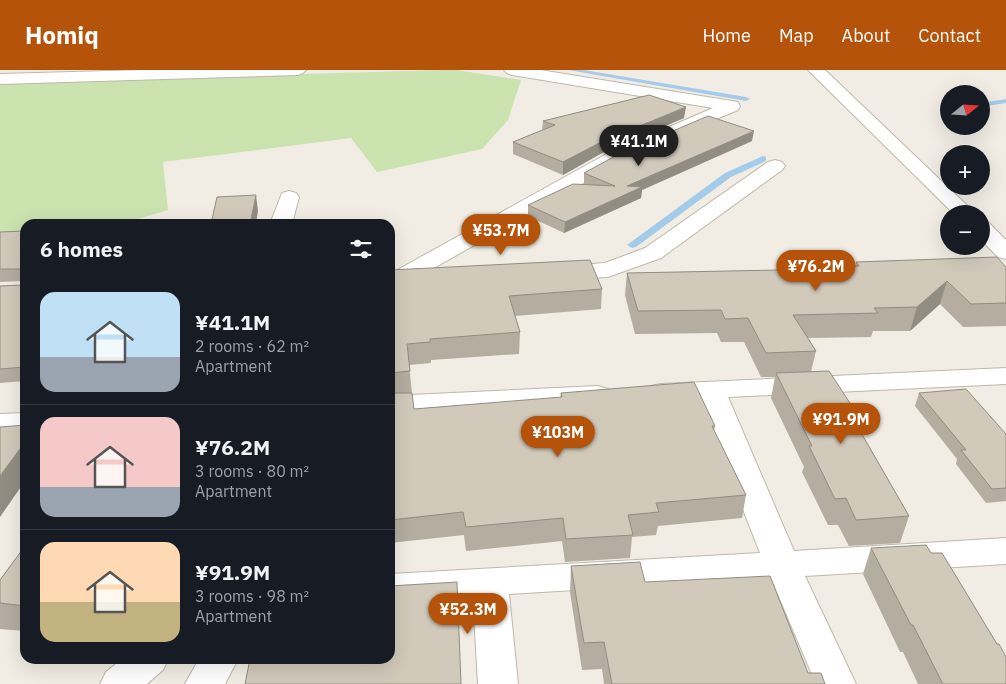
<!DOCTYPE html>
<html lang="en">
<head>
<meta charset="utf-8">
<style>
	:root { --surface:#171b24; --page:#242831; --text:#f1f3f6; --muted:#9ea1a6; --line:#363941; --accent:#b45309 }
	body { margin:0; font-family:"IBM Plex Sans",sans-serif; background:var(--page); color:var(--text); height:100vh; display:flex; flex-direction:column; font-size:19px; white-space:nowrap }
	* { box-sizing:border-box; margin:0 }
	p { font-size:16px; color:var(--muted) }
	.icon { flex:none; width:28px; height:28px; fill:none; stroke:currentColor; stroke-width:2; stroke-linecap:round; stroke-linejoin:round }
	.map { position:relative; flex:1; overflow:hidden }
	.details { position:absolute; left:20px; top:149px; width:375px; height:445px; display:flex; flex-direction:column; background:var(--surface); border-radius:15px; box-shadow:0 5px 20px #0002 }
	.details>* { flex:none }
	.needle { width:32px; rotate:72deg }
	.buttons { position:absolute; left:940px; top:15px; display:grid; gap:10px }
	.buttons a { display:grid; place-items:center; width:50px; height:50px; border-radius:50%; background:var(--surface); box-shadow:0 5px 20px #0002; font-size:25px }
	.price { position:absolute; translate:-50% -42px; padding:0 11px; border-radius:18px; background:var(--accent); color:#fff; font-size:16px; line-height:32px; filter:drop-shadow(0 1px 2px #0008) }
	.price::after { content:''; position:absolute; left:50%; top:30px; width:15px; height:11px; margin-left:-8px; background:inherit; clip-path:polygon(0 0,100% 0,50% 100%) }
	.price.current { background:#222; color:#fff }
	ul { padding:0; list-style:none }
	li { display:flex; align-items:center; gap:15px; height:125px; padding:0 20px }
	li+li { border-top:1px solid var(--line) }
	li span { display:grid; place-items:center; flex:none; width:140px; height:100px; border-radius:15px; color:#555 }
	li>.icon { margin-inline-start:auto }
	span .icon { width:60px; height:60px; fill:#fffc; stroke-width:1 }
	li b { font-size:21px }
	h2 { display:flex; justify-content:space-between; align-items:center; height:60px; padding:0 20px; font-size:21px }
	header { display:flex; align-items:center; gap:30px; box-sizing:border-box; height:70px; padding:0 25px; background:var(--accent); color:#fff }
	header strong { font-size:24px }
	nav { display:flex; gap:28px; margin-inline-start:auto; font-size:18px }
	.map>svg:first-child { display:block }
	.green { fill:#cae3af }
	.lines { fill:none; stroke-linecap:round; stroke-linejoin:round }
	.stream { fill:#a4ccea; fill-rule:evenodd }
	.minor-casing { stroke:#beb8aa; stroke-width:2 }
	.minor { fill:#fff; fill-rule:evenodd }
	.wall { fill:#b4ada0 }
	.shaded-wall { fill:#928d82 }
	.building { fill:#d1c9ba; stroke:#928d82 }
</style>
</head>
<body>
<header>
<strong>Homiq</strong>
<nav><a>Home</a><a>Map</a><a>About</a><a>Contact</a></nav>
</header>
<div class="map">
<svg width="1006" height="614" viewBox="0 0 1006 614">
	<rect width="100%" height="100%" fill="#f1ede4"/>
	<polygon class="green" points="439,0 456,0 521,10 508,50 482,79 377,102 351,68 163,92 168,140 121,154 25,154 25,162 0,164 0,13"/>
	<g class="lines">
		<g class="stream">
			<polygon points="568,0 584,0 746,27 750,29 746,31"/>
			<polygon points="1006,29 1006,33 981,37 981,33"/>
			<polygon points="763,86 766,87 766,91 731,107 636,177 632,178 627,175 725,103"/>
		</g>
		<g class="minor-casing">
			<g id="minor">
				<polygon points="144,0 306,0 303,3 298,5 0,14 0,4"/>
				<polygon points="504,0 540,0 732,31 738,32 740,36 738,40 675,66 669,65 666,61 669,57 713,38 512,5 507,3"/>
				<polygon points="808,0 825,0 976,144 954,144"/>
				<polygon points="617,80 624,82 626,86 624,90 404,215 396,217 390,216 390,204 610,82"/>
				<polygon points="775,90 782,92 785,96 782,100 661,188 608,207 559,209 551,207 547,202 551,197 605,193 645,178 768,92"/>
				<polygon points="289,121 296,123 299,127 292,154 270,154 282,123"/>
				<polygon points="981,152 989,153 1006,170 1006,189 998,187 981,170"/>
				<polygon points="1006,298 1006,314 728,327 794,481 1006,468 1006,494 805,506 856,614 816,614 771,508 509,524 518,614 478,614 473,527 390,532 390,504 760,483 700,329 661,330 651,328 647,322 651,316 661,314"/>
				<polygon points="598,316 608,319 612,325 608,331 598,334 390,344 390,326"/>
				<polygon points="25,343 25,361 0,362 0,344"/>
				<polygon points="122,589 168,589 163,600 147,614 100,614 106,602"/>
				<polygon points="199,589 238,589 225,614 185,614"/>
			</g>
		</g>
		<use href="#minor" class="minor"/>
	</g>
	<g class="wall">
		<polygon points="684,48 602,83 563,105 513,84 513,72 542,60 543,51"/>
		<polygon points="752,71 642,120 641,128 564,163 528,146 528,135 586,115 584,114 584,103"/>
		<polygon points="25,161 25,311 0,313 0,216 22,215 22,211 0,212 0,162"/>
		<polygon points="856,192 1006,197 1006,256 963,257 940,234 910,261 873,261 871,267 808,268 816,281 811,302 860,361 909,446 900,473 849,476 838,455 828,455 802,402 804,397 771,328 775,307 761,307 744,272 721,272 717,263 635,264 625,225 627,203 779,200 779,198 855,196"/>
		<polygon points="390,200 602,219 601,239 515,246 520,262 519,284 431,290 431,293 409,295 412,323 414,339 560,328 561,323 715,356 714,361 746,425 742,448 658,456 656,465 632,467 630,488 565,492 562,471 466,481 464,465 390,473"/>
		<polygon points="919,323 1006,364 1006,431 986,433 956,394 957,389 915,336"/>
		<polygon points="25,476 25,561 0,559 0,510"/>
		<polygon points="871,478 931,483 997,574 1006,614 918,614 903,582 900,582 863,504"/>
		<polygon points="571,496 645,512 808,603 825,614 604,614 602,599 582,600 570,522"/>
	</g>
	<g class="shaded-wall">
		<polygon points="686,37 684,48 602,83 563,105 563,92 603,71"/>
		<polygon points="754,61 752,71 642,120 641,128 564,163 565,152 627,116"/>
		<polygon points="256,125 258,141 256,154 250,154"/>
		<polygon points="947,211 940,234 910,261 917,237"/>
		<polygon points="863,353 856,378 856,354"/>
		<polygon points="25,372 25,411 0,447 0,406"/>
	</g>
	<g class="building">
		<polygon points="649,25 686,37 603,71 563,92 513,72 555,55 543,51"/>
		<polygon points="708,46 754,61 627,116 642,117 565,152 528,135 573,114 615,116 584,103 619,84"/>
		<polygon points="256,125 250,154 211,154 217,127"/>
		<polygon points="140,151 139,154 101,154"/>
		<polygon points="25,161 25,297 0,299 0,216 22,215 22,199 0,199 0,162"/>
		<polygon points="997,187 1006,197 1006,233 971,234 947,211 917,237 874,238 878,243 793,245 816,281 766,283 748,248 725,249 721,240 638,241 627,203 780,200 779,198 859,196 856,192"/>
		<polygon points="590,190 602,219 509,226 520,262 430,269 430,272 407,274 410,301 390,303 390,200"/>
		<polygon points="829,301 863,353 856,354 909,446 856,450 846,428 835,429 809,376 812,376 776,303"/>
		<polygon points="694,312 715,356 712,356 746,425 656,433 659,442 628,445 633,465 566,469 563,448 466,457 463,442 390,450 390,323 412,323 414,339 562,327 561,323"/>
		<polygon points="966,319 1006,364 1006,418 992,419 961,380 966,380 919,323"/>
		<polygon points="25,355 25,372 0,406 0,357"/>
		<polygon points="926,475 931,483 942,483 997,574 999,574 1006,587 1006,614 943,614 913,555 911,555 871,478"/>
		<polygon points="25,476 25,536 0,533 0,510"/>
		<polygon points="640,492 645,512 770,506 808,603 821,603 825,614 612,614 604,572 584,573 571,496"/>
		<polygon points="457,512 461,614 245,614 250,589 390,589 390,516"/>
	</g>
</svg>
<div class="buttons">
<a><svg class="needle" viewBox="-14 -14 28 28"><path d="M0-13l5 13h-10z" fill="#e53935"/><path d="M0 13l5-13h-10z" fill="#9ea1a6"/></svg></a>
<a>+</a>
<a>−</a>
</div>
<b class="price current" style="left:639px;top:97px">¥41.1M</b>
<b class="price" style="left:501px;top:186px">¥53.7M</b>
<b class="price" style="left:816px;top:222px">¥76.2M</b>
<b class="price" style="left:841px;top:375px">¥91.9M</b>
<b class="price" style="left:558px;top:388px">¥103M</b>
<b class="price" style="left:468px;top:565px">¥52.3M</b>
<section class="details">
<h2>6 homes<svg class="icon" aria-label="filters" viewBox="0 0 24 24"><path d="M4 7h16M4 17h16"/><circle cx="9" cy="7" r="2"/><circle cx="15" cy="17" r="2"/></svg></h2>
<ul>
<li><span style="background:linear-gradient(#bfe0f5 65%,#9aa5b1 0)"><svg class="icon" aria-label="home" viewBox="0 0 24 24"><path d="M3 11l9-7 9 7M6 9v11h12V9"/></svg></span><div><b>¥41.1M</b><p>2 rooms · 62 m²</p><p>Apartment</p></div></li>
<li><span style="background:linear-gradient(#f6c9c9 70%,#9aa5b1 0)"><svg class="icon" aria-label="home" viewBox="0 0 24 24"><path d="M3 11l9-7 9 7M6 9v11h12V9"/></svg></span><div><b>¥76.2M</b><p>3 rooms · 80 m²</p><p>Apartment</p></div></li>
<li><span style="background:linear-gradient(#ffd9b3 60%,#c2b280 0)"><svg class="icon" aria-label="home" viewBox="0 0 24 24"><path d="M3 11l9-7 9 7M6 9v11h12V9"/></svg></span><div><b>¥91.9M</b><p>3 rooms · 98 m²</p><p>Apartment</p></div></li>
</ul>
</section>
</div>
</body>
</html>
